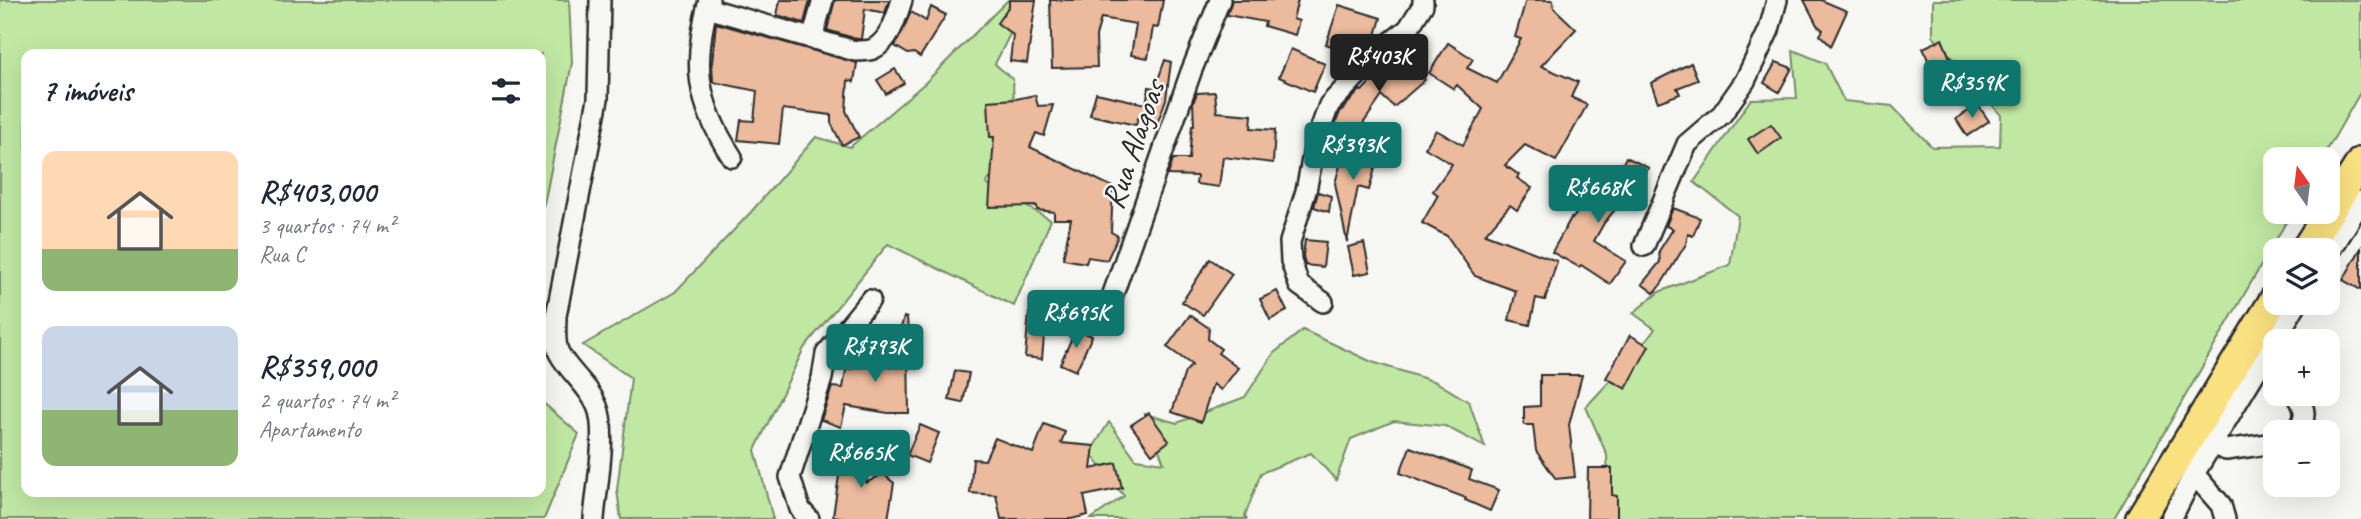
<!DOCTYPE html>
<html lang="pt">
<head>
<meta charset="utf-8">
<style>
	:root { --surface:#fff; --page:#f2f2f3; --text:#1f2937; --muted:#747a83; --accent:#0f766e }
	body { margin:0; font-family:Caveat,sans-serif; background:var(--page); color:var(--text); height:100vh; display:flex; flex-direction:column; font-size:26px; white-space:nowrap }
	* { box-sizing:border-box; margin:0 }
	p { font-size:23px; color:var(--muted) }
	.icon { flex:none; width:38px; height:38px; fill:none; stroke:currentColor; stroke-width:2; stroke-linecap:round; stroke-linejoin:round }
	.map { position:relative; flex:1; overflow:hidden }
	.details { position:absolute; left:21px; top:49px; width:525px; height:448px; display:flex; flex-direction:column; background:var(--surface); border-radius:14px; box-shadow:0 7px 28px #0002 }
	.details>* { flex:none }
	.needle { width:46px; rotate:346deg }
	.tools { position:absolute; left:2263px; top:147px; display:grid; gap:14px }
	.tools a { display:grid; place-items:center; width:77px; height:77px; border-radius:14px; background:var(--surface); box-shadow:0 7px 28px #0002; font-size:35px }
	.price { position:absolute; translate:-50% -60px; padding:0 16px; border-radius:7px; background:var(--accent); color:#fff; font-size:23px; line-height:46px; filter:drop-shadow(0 2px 4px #0008) }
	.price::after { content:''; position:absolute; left:50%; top:42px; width:21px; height:16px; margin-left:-10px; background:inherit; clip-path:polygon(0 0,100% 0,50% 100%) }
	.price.on { background:#222; color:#fff }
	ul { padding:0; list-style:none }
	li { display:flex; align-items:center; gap:21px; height:175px; padding:0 21px }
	li span { display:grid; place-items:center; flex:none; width:196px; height:140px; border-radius:14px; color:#555 }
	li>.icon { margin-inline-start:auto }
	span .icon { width:84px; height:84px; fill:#fffc; stroke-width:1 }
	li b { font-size:30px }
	h2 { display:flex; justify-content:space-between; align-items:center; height:84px; padding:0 21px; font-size:30px }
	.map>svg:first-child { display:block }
	.green { fill:#c0e8a3; stroke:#768a67; stroke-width:2 }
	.building { fill:#ecba9d; stroke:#2b2b2b; stroke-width:2 }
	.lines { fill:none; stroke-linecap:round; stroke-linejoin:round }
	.minor-casing { stroke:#2b2b2b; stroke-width:24 }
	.highway-casing { stroke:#2b2b2b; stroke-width:33 }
	.minor { stroke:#f6f6f2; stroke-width:19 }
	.highway { stroke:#fae180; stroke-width:28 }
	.labels { text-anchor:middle; stroke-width:5; stroke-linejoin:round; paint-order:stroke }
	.street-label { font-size:33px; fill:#2b2b2b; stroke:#f6f6f2 }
</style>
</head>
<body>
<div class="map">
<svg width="2361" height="519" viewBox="0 0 2361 519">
	<rect width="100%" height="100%" fill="#f6f6f2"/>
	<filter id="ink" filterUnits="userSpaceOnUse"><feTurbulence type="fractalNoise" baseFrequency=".0143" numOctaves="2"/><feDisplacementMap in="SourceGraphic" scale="14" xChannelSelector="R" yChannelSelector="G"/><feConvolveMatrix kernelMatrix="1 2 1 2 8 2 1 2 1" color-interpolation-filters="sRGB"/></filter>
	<g filter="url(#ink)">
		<g class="green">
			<polygon points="0,0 569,0 572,63 541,220 541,54 26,54 26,492 541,492 541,401 579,434 544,519 0,519"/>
			<polygon points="1008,0 1027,0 995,64 1013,80 1015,141 986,184 1051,220 1014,306 888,244 804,348 755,450 773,519 621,519 617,490 631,378 583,345 675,292 751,212 816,137 850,147 925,83"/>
			<path d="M1933,0h428v91l-39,68h-47v53h17l-178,307h-512l7,-14 -2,-50 -21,-48c23,-26 49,-50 69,-78l-22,-16 26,-21 71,-27 8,-49 -44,-34 57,-83 46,-1 -4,-48 32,13 19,38 48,5 40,41 68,-1 1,-31 -68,-79z"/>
			<polygon points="1303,330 1372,362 1436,382 1469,402 1485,447 1445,426 1394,421 1351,439 1336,480 1311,453 1261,473 1245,516 1247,519 1091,519 1124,496 1090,453 1109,422 1136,459 1164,463 1145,414 1177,423 1245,397 1274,353"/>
		</g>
		<g class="building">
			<polygon points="780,0 810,0 804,23 777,15"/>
			<polygon points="835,0 889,0 885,13 865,9 861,39 857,39 827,30"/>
			<polygon points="1009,0 1036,0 1027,63 1010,61 1013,35 997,23 1009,6"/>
			<polygon points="1050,0 1163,0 1158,28 1153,27 1148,58 1131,55 1136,24 1101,18 1096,36 1097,67 1052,68"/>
			<polygon points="1232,0 1298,0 1293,19 1299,21 1295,35 1264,26 1265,22 1227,15"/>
			<polygon points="1526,0 1553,0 1554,8 1576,29 1541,66 1578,82 1571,97 1587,105 1556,161 1525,145 1505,165 1519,175 1517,178 1532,188 1517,210 1510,205 1485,234 1557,261 1545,300 1536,298 1530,325 1509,320 1516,291 1475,276 1447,236 1422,223 1438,195 1433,191 1452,164 1425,148 1436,130 1463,145 1483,109 1457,85 1454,89 1429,73 1448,43 1473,59 1467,68 1497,83 1521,39 1515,37"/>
			<polygon points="1804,0 1821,0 1847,11 1831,46 1820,35 1823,30 1817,25"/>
			<polygon points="1339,5 1381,18 1375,39 1360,55 1326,44"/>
			<polygon points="931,7 946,15 920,57 914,53 908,54 895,46 911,12 926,21"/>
			<polygon points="716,23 857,63 854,82 848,80 846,111 859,137 842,145 831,123 831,115 783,109 779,144 738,140 741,120 754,121 757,91 713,82 712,63"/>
			<polygon points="1942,39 1962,86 1942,94 1923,48"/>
			<polygon points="1291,49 1325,64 1313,92 1279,77"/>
			<polygon points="1401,50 1425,80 1394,107 1382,96 1351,141 1333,129 1340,112 1360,90 1362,91 1388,63 1386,63 1389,59"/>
			<polygon points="1165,60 1171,62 1166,99 1158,121 1138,118 1136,125 1090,115 1096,93 1146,104 1149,87 1155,88"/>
			<polygon points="1776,62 1792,68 1779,92 1764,83"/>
			<polygon points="1691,63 1698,80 1677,88 1680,94 1658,102 1651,83"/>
			<polygon points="895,69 904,83 886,94 877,80"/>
			<polygon points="1215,92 1217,112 1252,115 1251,128 1275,130 1273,163 1223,157 1219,187 1196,184 1197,176 1168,175 1173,159 1189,159 1192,125 1194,125 1193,103 1197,93"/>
			<polygon points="1035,95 1038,106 1053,105 1044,136 1036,133 1030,147 1113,187 1111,232 1118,236 1107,260 1088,257 1086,263 1063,259 1071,219 1054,219 1054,212 1037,210 1037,206 989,207 994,137 990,137 988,101 1016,99"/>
			<polygon points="1978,105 1989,121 1967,136 1956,119"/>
			<polygon points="1771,124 1781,138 1758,154 1748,139"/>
			<polygon points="1345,148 1378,157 1369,190 1358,187 1347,242 1335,183"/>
			<polygon points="1626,157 1649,168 1604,223 1594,241 1626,261 1610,284 1581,265 1579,267 1552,252 1571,218 1572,219 1599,186 1604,190 1618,174"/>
			<polygon points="1318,192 1331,196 1329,212 1314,207"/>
			<polygon points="1673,208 1700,218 1693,236 1688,234 1686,244 1662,283 1654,293 1642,284 1660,262 1659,251 1673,229 1666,226"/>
			<polygon points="1305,240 1326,242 1323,267 1305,265 1303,256"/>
			<polygon points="1364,243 1370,272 1354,275 1348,247"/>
			<polygon points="2361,248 2361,290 2343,280"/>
			<polygon points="1210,259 1232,274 1203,315 1182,302"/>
			<polygon points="1277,291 1287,311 1270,320 1260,299"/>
			<polygon points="1029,313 1046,314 1042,359 1025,357"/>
			<polygon points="1190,315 1209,328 1208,339 1221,349 1218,353 1238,368 1221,390 1213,384 1201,422 1172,412 1185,372 1192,365 1167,347"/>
			<polygon points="904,317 907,318 908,330 918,333 914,346 908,345 909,413 888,413 846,406 841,427 821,420 832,387 843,388 846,370 889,361 889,355 893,355"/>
			<polygon points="1076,329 1092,336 1076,371 1060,364"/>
			<polygon points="1630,335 1649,346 1626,389 1606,378"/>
			<polygon points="955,371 969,373 963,403 949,400"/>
			<polygon points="1540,375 1582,375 1569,425 1575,477 1556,479 1536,451 1533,425 1524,425 1524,407 1540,406"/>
			<polygon points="1149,413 1169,441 1152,454 1131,425"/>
			<polygon points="1044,424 1065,432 1061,443 1094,446 1091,469 1116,463 1122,488 1084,496 1088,515 1071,519 1001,519 996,495 970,493 973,459 985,460 995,438 1033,453"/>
			<polygon points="920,425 939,433 927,463 907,455"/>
			<polygon points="844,442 865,460 864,465 869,466 866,483 883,474 894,483 888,519 851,519 833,516"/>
			<polygon points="1410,447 1472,470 1469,479 1499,490 1490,511 1465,500 1466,498 1400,473"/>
			<polygon points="1588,468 1612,468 1612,495 1617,496 1617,519 1587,519"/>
		</g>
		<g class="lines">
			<g class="minor-casing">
				<g id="minor">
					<path d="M709,0c-17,64 -13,102 23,157"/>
					<path d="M707,8l148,43c5,0 14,0 18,-2 17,-8 24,-33 29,-49"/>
					<polyline points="812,39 823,0"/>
					<polyline points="1644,246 1687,144 1722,114 1745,81 1769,30 1777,0"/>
					<polyline points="2328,255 2361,201"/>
					<polyline points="1323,302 1299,285 1291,261 1290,242 1306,191 1315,144 1329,105 1381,50 1408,29 1423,5 1423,0"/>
					<polyline points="1107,311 1191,72 1220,0"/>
					<path d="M2295,432c13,-13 11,-24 1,-38"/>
					<polyline points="2199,438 2226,450 2275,443"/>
					<path d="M594,519c2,-28 14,-89 3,-113 -8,-20 -28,-34 -38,-53 -5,-10 -3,-25 -3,-37l42,-217 2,-99"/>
					<polyline points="809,519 800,509 790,477 822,378 826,354 870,300"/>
					<polyline points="2171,519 2194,474"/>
					<polyline points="2225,519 2221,505 2194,474 2297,303"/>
				</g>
			</g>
			<g class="highway-casing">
				<g id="highway">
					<polyline points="2305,250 2361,162"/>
					<polyline points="2140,519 2275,298"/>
				</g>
			</g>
			<use href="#minor" class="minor"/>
			<use href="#highway" class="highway"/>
		</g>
	</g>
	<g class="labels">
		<g class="street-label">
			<text transform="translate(1132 144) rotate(-71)" y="12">Rua Alagoas</text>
		</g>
	</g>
</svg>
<div class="tools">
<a><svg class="needle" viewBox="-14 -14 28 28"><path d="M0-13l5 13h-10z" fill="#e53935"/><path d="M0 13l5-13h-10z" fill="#747a83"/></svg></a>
<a><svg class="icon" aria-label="layers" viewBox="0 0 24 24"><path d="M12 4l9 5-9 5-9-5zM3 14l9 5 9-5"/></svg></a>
<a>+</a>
<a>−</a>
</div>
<b class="price on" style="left:1379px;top:94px">R$403K</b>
<b class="price" style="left:1972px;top:120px">R$359K</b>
<b class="price" style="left:1353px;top:182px">R$393K</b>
<b class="price" style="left:1598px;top:225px">R$668K</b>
<b class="price" style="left:1076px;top:350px">R$695K</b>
<b class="price" style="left:875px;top:384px">R$793K</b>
<b class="price" style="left:861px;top:490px">R$665K</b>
<section class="details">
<h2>7 imóveis<svg class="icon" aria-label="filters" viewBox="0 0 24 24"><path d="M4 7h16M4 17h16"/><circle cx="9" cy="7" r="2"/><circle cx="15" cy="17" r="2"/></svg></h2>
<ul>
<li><span style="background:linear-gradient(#ffd9b3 70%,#8fb573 0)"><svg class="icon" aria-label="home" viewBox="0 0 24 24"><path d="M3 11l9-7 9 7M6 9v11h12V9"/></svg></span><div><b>R$403,000</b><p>3 quartos · 74 m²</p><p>Rua C</p></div></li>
<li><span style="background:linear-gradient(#c9d6e8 60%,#8fb573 0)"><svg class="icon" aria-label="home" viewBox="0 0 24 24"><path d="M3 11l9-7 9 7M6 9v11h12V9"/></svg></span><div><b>R$359,000</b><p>2 quartos · 74 m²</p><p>Apartamento</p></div></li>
</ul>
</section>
</div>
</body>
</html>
